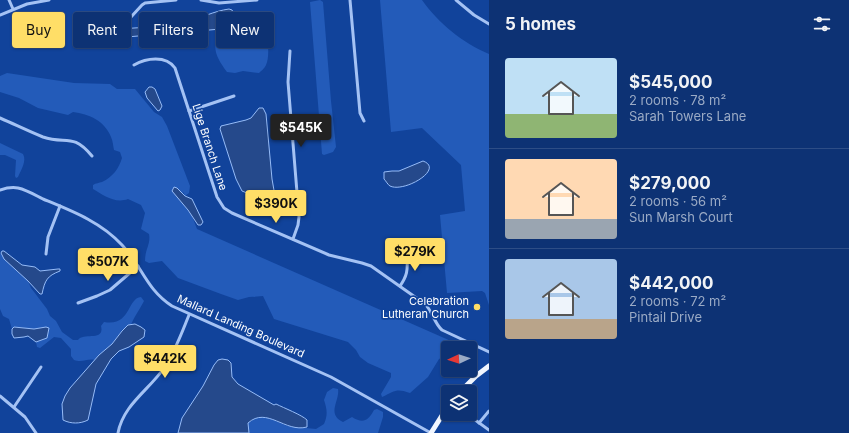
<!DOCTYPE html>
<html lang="en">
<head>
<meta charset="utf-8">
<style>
	:root { --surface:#0d3274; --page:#1b3e7c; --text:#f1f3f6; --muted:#9aaac5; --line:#2d4d86; --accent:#ffde67 }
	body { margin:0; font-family:Inter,sans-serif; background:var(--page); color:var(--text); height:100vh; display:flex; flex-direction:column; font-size:15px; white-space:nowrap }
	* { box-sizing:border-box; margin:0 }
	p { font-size:13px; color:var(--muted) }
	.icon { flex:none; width:22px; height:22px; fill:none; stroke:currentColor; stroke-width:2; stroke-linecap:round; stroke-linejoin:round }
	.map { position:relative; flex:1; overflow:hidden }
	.side { display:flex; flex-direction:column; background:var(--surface); width:360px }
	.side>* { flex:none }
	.top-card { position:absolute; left:12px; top:12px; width:380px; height:36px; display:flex; gap:8px }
	.needle { width:26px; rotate:266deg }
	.controls { position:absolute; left:441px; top:341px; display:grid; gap:8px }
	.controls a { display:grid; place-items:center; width:36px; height:36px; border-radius:4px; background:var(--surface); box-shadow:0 1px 3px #0004,0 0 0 1px var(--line); font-size:20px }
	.price { position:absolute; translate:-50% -34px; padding:0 9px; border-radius:4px; background:var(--accent); color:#111; font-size:13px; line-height:26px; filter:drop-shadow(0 1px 2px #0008) }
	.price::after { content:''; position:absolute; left:50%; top:24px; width:12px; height:9px; margin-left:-6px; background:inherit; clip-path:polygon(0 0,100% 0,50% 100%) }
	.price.selected { background:#222; color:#fff }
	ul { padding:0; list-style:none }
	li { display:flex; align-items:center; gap:12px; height:100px; padding:0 16px }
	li+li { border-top:1px solid var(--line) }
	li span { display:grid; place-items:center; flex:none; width:112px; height:80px; border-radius:4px; color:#555 }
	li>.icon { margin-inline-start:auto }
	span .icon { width:48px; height:48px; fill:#fffc; stroke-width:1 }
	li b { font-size:17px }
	h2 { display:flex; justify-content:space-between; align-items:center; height:48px; padding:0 16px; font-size:17px }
	.chip { padding:0 14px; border-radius:4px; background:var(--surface); box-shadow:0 1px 3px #0004,0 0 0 1px var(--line); font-size:14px; line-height:36px }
	.chip.selected { background:var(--accent); color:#111 }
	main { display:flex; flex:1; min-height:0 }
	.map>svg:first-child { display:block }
	.green { fill:#235bb9 }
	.water { fill:#25498b; stroke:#96bcf8 }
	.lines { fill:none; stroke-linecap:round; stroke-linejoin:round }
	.street { stroke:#a4c2f4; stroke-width:3 }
	.primary { stroke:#f1f6ff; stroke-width:5 }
	.poi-dot { fill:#ffde67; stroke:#11439b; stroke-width:1.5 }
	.labels { text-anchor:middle; stroke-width:3.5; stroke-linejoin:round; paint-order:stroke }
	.street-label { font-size:11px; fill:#fff; stroke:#11439b }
	.poi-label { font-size:11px; fill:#fff; stroke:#11439b; text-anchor:end }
</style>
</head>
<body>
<main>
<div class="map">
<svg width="489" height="433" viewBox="0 0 489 433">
	<rect width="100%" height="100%" fill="#11439b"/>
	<g class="green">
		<polygon points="320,0 323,2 331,101 336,147 333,152 324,155 322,154 310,2"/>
		<path d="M380,0h42c16,23 41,43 67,54v251l-4,-12 -3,-2 -35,2 -7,-78 25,-4 -4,-46 -39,-37 -31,4z"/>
		<path d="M259,27l6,2c3,8 5,28 1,36 -1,3 -5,6 -7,8l-16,-2 -8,2 -8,-1c-10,-14 -16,-23 -8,-40z"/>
		<path d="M7,73l67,10 36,1 7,5h18l19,23 8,5 5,9 23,60 -1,7 -4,3 -2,-4 -3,8 12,16 5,13 263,116 -2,3h-10v6l-9,5 -11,18 -18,16c-14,-5 -15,-2 -28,4l-1,-3 10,-17v-4l-23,-10 -8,-6 -4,-7 -8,-8 -74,-23 -11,-23 -14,1 -11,3 -17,-6 -43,-16 -16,-17 -13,2 -4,-2c0,-12 6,-17 4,-27l-8,-5 4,-16 -4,-8 -13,-6c-13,5 -25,-4 -35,-10v-4c3,-2 6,-2 9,-3 11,-5 17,-14 20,-24l-2,-6 -6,-2c-1,-4 -1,-9 -3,-13 -6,-16 -22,-23 -38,-25l-5,3 -30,-7 -19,-10 -19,-6v-16z"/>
		<path d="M0,143l23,11c4,7 -2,16 -5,23l-2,1 -1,-2 1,-16 -11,-5h-5z"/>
		<path d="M0,253l4,6 24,22 3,7 16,21 3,7 6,5 6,11 11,8h5c6,-8 27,2 23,-14l3,-4c27,5 23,-24 37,-25l3,4c-3,6 -11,18 -13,24l-9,5 -10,14 -17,16c-8,-2 -12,3 -21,0l-3,-4v-7l-10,-11 -7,-1 -14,11 -3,-1 -1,-5 11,-4 -1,-11 -12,2 -19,-2 -3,2 -3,-10 -6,-3 -3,-7z"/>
		<path d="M333,388l5,1c2,12 -12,25 5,33l9,-5c11,7 16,4 22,-7l3,-1 6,3v5l-5,16h-129l-1,-10 12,-7 9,2 18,8 29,3 8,-5c4,-9 3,-15 0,-24l3,-8z"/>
	</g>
	<g class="water">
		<path d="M229,9l3,1c3,5 5,13 1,18l-95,8 -11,1 -10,-3v-3l4,-2c22,-2 45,-2 66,-7 14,-4 27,-11 42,-13z"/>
		<polygon points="149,87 152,87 155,89 162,106 160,110 158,111 147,98 145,92"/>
		<polygon points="259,108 263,108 266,114 272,179 275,196 275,197 267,201 242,191 236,179 220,129 221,126 246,120 251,118"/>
		<path d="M423,161c22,8 -19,32 -33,25 -2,-1 -4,-5 -6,-7v-7l8,-1h7z"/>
		<polygon points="174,187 177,188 185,196 192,199 203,222 201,225 198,225 188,210 172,191"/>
		<path d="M2,251h2l18,14 13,2 5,4 18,-2h2v2c-13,5 -15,9 -18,23h-2l-12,-13 -24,-22 -3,-6z"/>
		<path d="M135,324l6,3 4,3 -1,7 -15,10 -10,4 -8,8 -15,25 -8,36c-8,4 -17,4 -25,0l-1,-16 3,-8 5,-8 29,-33 13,-11 10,-13 6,-6z"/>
		<polygon points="14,327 34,329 46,327 49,328 47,338 36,342 28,336 24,337 14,338 12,334 12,329"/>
		<path d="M222,359l6,1 3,3 1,14 6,7 36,21 2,-1c8,4 26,11 31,16v7c-22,6 -40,-21 -59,-4l1,10h-71l4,-15 21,-32 11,-21 4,-5z"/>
	</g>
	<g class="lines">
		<g class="street">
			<polyline points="9,0 13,9"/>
			<polyline points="201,0 219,3 257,0"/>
			<polyline points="350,0 360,113 364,121"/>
			<polyline points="456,0 474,15 489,24"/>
			<polyline points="0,15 27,4 49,0"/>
			<polyline points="131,17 142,5 145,3 176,0"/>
			<polyline points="290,51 288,82 299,217 298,225 293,239"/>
			<path d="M134,65c12,-7 32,-10 41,3l42,129 7,11 8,5 97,42 33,8 9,3 54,38c8,8 9,19 17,26l47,22"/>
			<polyline points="189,111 234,96"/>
			<path d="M0,118c14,6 28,13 43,19 23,8 29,-5 49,19"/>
			<path d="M0,190c6,-2 12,-3 18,-2 9,2 17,7 25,11 29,12 58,23 79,46 20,21 24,44 50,61l159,71 100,56"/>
			<polyline points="46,254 48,237 60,206"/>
			<path d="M400,286c13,-18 3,-24 10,-39"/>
			<polyline points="78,303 97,296 110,290 138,266"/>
			<polyline points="0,396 25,417 36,433"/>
			<polyline points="14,407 41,367"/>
			<polyline points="467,414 489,430"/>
			<polyline points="479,423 489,411"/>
			<path d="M118,433c5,-28 31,-43 46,-65 11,-16 18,-36 25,-53"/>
		</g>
		<g class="primary">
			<polyline points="460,392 476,376 489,366"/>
			<polyline points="431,433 448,406"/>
		</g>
	</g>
	<circle class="poi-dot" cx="477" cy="307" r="4"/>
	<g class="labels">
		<g class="street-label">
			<text transform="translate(210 147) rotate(72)" y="4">Lige Branch Lane</text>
			<text transform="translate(241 326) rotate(24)" y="4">Mallard Landing Boulevard</text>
		</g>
		<g class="poi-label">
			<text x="469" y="305">Celebration<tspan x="469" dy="13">Lutheran Church</tspan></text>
		</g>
	</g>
</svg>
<div class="controls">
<a><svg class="needle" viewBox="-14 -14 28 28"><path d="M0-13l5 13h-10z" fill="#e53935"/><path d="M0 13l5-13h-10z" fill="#9aaac5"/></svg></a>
<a><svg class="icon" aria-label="layers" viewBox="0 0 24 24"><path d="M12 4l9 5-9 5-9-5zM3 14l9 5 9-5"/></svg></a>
</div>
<b class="price selected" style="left:301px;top:148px">$545K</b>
<b class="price" style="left:276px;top:224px">$390K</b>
<b class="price" style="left:415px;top:272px">$279K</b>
<b class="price" style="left:108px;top:282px">$507K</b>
<b class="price" style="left:165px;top:379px">$442K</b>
<div class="top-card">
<a class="chip selected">Buy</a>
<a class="chip">Rent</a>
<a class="chip">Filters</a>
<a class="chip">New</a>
</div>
</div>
<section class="side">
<h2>5 homes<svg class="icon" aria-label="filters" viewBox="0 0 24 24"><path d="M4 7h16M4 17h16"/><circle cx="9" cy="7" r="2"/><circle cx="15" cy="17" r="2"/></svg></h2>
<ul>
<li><span style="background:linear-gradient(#bfe0f5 70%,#8fb573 0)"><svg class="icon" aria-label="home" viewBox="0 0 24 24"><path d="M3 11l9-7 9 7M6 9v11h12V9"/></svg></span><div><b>$545,000</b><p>2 rooms · 78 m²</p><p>Sarah Towers Lane</p></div></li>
<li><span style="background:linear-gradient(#ffd9b3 75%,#9aa5b1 0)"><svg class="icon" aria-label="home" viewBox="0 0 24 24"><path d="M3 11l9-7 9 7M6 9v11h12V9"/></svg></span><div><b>$279,000</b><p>2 rooms · 56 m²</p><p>Sun Marsh Court</p></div></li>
<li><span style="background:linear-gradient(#a9c7e8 75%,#b9a48a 0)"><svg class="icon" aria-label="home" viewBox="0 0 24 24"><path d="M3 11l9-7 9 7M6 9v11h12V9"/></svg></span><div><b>$442,000</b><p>2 rooms · 72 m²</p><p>Pintail Drive</p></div></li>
</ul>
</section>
</main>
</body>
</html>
